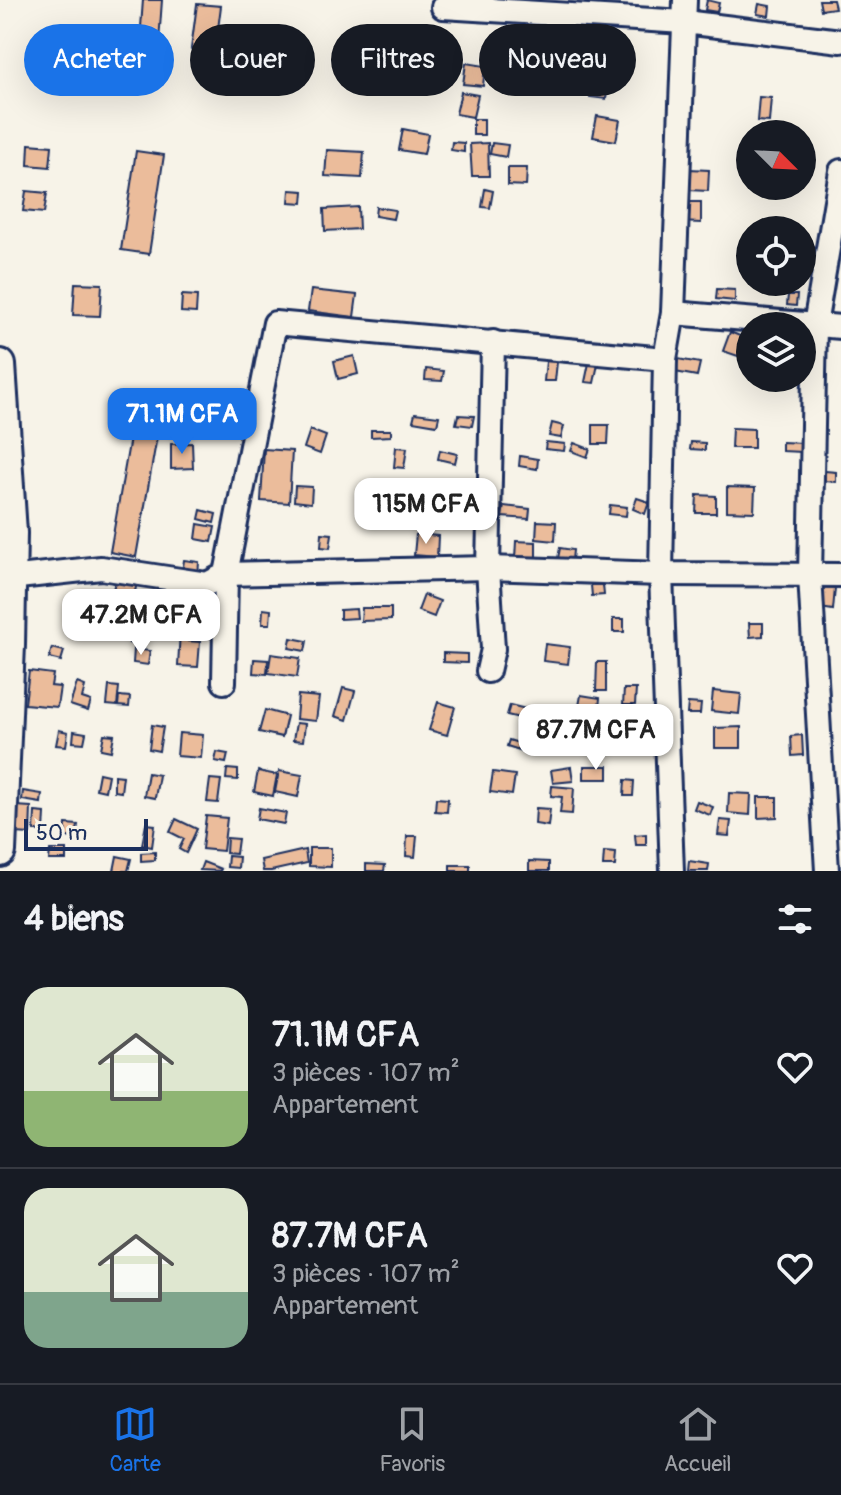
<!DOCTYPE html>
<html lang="fr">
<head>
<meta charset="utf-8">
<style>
	:root { --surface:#171b24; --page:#20242c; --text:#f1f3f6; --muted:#9ea1a6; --line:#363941; --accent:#1a73e8 }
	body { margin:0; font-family:Pangolin,sans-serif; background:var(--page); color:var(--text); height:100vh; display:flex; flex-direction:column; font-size:30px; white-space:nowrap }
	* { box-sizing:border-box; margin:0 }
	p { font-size:26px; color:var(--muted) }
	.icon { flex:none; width:44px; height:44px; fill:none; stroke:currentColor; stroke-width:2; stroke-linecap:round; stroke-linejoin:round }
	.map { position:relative; height:871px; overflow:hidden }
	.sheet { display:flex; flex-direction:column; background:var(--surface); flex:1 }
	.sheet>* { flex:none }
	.banner { position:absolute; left:24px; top:24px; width:794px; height:72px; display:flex; gap:16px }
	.needle { width:52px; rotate:114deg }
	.controls { position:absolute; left:736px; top:120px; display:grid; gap:16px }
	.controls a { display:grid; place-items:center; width:80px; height:80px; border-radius:50%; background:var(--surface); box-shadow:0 8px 32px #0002; font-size:40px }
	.scale { position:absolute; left:24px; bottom:20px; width:124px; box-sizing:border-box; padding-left:8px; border:4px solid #1b2f5e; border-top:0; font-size:22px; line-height:28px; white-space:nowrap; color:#1b2f5e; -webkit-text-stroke:6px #f7f3e8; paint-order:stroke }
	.price { position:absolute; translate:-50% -68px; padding:0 18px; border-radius:16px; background:#fff; color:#222; font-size:26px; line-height:52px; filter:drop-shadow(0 2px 4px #0008) }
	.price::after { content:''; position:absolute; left:50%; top:48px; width:24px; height:18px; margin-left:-12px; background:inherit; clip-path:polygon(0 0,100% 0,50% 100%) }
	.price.on { background:var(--accent); color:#fff }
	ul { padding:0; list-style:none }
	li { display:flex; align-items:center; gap:24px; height:200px; padding:0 24px }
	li+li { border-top:2px solid var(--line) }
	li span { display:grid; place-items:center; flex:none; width:224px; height:160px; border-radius:24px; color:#555 }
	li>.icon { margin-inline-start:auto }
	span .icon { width:96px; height:96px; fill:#fffc; stroke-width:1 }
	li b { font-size:34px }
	h2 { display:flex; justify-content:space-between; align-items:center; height:96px; padding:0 24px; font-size:34px }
	.tag { padding:0 28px; border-radius:36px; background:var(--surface); box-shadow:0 8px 32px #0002; font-size:28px; line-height:72px }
	.tag.on { background:var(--accent); color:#fff }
	.tabs { display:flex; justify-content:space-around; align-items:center; height:112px; border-top:2px solid var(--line); background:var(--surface); font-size:22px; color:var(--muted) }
	.tabs a { display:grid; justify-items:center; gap:4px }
	.tabs .on { color:var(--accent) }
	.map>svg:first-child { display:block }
	.building { fill:#ebbc9b; stroke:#1b2f5e; stroke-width:2 }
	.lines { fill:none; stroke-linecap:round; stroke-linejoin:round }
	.minor-casing { stroke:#1b2f5e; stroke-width:28 }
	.major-casing { stroke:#1b2f5e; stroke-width:36 }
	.minor { stroke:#f7f3e8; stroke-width:22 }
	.major { stroke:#f7f3e8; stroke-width:30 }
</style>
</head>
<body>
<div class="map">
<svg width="841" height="871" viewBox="0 0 841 871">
	<rect width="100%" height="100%" fill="#f7f3e8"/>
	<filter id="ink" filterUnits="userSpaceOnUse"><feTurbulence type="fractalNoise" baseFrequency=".0125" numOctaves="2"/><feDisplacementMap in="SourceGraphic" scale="16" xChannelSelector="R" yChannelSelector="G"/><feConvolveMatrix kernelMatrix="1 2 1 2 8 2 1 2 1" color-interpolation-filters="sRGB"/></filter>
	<g filter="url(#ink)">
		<g class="building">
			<polygon points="143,0 162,0 159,42 140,41"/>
			<polygon points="707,0 719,3 717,12 705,10"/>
			<polygon points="819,0 833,0 835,8 821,10"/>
			<polygon points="197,4 221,6 215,52 191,49"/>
			<polygon points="759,4 770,6 769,16 757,14"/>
			<polygon points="571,42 590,44 589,58 570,56"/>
			<polygon points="441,44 447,70 424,75 418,48"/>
			<polygon points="466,63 485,66 483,86 463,84"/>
			<polygon points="530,66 546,68 544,84 528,82"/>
			<polygon points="593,74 609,76 606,99 590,97"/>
			<polygon points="461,92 478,95 473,117 456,114"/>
			<polygon points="759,97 771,98 769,122 757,121"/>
			<polygon points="597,116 620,120 616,141 593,137"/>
			<rect x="473" y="119" width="11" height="16"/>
			<polygon points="403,129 428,134 424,154 399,150"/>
			<polygon points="452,142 464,143 464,152 451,150"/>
			<polygon points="488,143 489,176 472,176 470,144"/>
			<polygon points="492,143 508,145 506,157 490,154"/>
			<polygon points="29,144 52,146 50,167 28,165"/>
			<polygon points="327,150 364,152 362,178 325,176"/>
			<polygon points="136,151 164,155 149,254 121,250"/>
			<polygon points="508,168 527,168 526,186 508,185"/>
			<polygon points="689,169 709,170 708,191 688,190"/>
			<polygon points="485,189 493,191 490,208 482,207"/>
			<polygon points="290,190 304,191 303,203 289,202"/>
			<polygon points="26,191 47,193 44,213 23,211"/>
			<polygon points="679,202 701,202 701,223 679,222"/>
			<polygon points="358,207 359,229 325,231 324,209"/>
			<polygon points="376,207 395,210 393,219 375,216"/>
			<polygon points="75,283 102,284 100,316 73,315"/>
			<polygon points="717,289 735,290 735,301 716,299"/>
			<polygon points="311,290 357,295 354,317 308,311"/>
			<polygon points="182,295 197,296 196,313 181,312"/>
			<polygon points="788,295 797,295 796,306 787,305"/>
			<polygon points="730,332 745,338 738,356 723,351"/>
			<polygon points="354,356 358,374 338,379 334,361"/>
			<polygon points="678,359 700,363 697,376 675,372"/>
			<polygon points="546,361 557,362 555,381 544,381"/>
			<polygon points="589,363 598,364 594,383 585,382"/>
			<polygon points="426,369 444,371 442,381 425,380"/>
			<polygon points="137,398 163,402 136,557 110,552"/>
			<polygon points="174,403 196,405 194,431 171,428"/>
			<polygon points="415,413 439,416 437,425 413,421"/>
			<polygon points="458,415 474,416 472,426 456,424"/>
			<polygon points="552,423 564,426 561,438 549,436"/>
			<polygon points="593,425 609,425 608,444 593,444"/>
			<polygon points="732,428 754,429 754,448 731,448"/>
			<polygon points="310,430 326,436 320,454 304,448"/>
			<polygon points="371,430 391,430 391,436 371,437"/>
			<polygon points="546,442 565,444 564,451 545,449"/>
			<polygon points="691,442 705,443 705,450 690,449"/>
			<polygon points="782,442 802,443 802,452 782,451"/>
			<polygon points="192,443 193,468 171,469 171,444"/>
			<polygon points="574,443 590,449 587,457 571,451"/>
			<polygon points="396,447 407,448 404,468 394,467"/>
			<polygon points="264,449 292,451 289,503 261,501"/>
			<polygon points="440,450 457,454 455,463 438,459"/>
			<polygon points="520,456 538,459 537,469 519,466"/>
			<polygon points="825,471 836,472 836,482 825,481"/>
			<polygon points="295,486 312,487 311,503 294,501"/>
			<polygon points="727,487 755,488 754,512 727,511"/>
			<polygon points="697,495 716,496 716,513 696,513"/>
			<polygon points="637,498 649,502 645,514 633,509"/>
			<polygon points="610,505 627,507 626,516 609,514"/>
			<polygon points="504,506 530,509 529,519 502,517"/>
			<polygon points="201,510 216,514 214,523 199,519"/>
			<polygon points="537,521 556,522 555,541 536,539"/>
			<polygon points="198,524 215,527 212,542 196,539"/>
			<polygon points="322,533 332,534 330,548 321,547"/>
			<polygon points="416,534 438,536 437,557 414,555"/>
			<polygon points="516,541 536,542 536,559 515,559"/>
			<polygon points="560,548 573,550 572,560 558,558"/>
			<polygon points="184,560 199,562 198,576 182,574"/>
			<polygon points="116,578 137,583 127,625 105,620"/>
			<polygon points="591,585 603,585 604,595 592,596"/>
			<polygon points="823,587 835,588 833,610 820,608"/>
			<rect x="195" y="592" width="9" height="18"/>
			<polygon points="424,595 440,601 434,617 418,611"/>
			<polygon points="362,608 391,608 391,620 361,621"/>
			<polygon points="263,609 271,610 270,624 262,624"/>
			<polygon points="356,609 357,618 340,619 340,610"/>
			<rect x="613" y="619" width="11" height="13"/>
			<polygon points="749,623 763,623 763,636 750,637"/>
			<polygon points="132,626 140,627 138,644 129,643"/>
			<polygon points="180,631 189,631 188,641 200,642 198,667 178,666"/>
			<polygon points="291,638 307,641 305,651 289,648"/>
			<polygon points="545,644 570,647 568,664 543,661"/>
			<polygon points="52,648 64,651 61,661 49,658"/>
			<polygon points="134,649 150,651 148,665 133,663"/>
			<polygon points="443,653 467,654 467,663 443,662"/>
			<polygon points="271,654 300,658 297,677 268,673"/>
			<polygon points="254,659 268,660 267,674 253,673"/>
			<polygon points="597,662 606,662 606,691 596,691"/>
			<polygon points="29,671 53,674 51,686 60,687 57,707 25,704"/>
			<polygon points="77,683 85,686 82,698 91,701 88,711 70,705"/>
			<polygon points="109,686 119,687 117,706 107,705"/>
			<polygon points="343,688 355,691 347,720 335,716"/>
			<polygon points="624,689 636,689 635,705 623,705"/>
			<polygon points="713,691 741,694 739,714 711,711"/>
			<polygon points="298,695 319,697 316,721 296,719"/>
			<polygon points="581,695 600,698 599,708 579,706"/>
			<polygon points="119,696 130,697 129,707 118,706"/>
			<polygon points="438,702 455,707 447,735 429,730"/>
			<polygon points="688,703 701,704 700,714 687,714"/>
			<polygon points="510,705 534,711 532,721 507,715"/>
			<polygon points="265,710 287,716 282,737 259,732"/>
			<polygon points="296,723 305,724 303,741 293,740"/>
			<polygon points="152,725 163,727 159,751 149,749"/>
			<polygon points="741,727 741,748 715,748 715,728"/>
			<polygon points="621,729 635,729 636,738 621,739"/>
			<polygon points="59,730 68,732 66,746 56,745"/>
			<polygon points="74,731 86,733 84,743 73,742"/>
			<polygon points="179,733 203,735 201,758 177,756"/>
			<polygon points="104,734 114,735 111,751 101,749"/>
			<polygon points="802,735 803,755 792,756 791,736"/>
			<polygon points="509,740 534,748 532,754 507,746"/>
			<polygon points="217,752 228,754 226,763 215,761"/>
			<rect x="584" y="766" width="24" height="13"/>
			<polygon points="571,767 573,781 553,783 551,770"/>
			<polygon points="227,769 238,770 238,780 226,779"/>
			<polygon points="258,771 277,775 273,796 254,792"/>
			<polygon points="279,771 302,775 298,797 275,792"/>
			<polygon points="493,772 515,775 512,795 490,792"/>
			<polygon points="99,773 108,775 105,791 96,789"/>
			<polygon points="148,773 159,775 155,798 144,796"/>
			<polygon points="114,775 123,776 121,792 114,791"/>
			<polygon points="210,779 221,780 218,803 207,802"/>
			<polygon points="625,780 634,781 633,796 624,796"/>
			<polygon points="552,786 574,788 572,814 560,813 562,797 551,796"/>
			<polygon points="23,791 42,794 41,803 22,800"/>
			<polygon points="729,793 751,794 750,815 728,813"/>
			<polygon points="758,797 777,797 777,817 758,818"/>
			<polygon points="436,798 448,799 447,812 435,811"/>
			<polygon points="697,801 713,807 710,815 694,809"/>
			<polygon points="16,806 31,807 30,834 16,833"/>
			<polygon points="259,808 286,813 284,824 257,819"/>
			<polygon points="536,808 550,809 548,826 535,824"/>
			<polygon points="35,812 45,813 44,831 34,831"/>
			<polygon points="206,816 227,818 223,851 202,849"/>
			<polygon points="176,819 197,829 186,853 179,849 184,839 170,832"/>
			<polygon points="720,820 731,821 729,836 718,835"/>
			<polygon points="66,824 78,825 76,838 65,837"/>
			<polygon points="146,824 155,825 152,847 142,845"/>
			<polygon points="646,834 646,845 636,845 635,835"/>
			<polygon points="407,836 417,836 415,857 406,856"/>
			<polygon points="227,838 238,839 236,854 226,853"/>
			<polygon points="309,848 331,848 331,867 309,866"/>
			<polygon points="50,850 66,850 66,860 49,860"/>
			<polygon points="305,850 307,863 271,871 263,871 261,860"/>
			<polygon points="155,852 155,860 141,861 141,853"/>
			<polygon points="604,852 616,853 615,866 603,866"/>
			<polygon points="117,856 131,859 128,871 114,871"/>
			<polygon points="228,856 239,857 238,868 227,867"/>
			<polygon points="529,861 549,862 549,871 529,871"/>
			<polygon points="689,861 709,864 708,871 688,871"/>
			<polygon points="203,862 221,869 220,871 200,870"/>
			<polygon points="366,864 385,865 384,871 366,871"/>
			<rect x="450" y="865" width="20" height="6"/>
		</g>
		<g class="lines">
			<g class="minor-casing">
				<g id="minor">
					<polyline points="443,7 684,22 841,41"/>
					<polyline points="673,313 841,327"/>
					<polyline points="0,579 101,568 207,584 226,574 488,568 661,574 841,575"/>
					<polyline points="488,671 493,649 488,568 493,342"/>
					<polyline points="224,682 226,574 275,323 665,359"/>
					<polyline points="672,871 661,574 665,359 673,313 685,0"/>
					<polyline points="827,871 810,575 815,325 841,171"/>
				</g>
			</g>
			<g class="major-casing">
				<polyline id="major" points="0,365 11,533 9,645 0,851"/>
			</g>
			<use href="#minor" class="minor"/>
			<use href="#major" class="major"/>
		</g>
	</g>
</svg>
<div class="controls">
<a><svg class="needle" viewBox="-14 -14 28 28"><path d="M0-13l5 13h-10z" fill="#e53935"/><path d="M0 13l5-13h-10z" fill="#9ea1a6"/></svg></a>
<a><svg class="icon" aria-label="locate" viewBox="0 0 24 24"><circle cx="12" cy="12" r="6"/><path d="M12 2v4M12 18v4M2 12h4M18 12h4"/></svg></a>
<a><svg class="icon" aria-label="layers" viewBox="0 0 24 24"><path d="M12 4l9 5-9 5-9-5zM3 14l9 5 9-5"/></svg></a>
</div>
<div class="scale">50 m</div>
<b class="price on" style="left:182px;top:456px">71.1M CFA</b>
<b class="price" style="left:426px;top:546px">115M CFA</b>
<b class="price" style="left:141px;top:657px">47.2M CFA</b>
<b class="price" style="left:596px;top:772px">87.7M CFA</b>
<div class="banner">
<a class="tag on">Acheter</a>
<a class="tag">Louer</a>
<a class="tag">Filtres</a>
<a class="tag">Nouveau</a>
</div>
</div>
<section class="sheet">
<h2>4 biens<svg class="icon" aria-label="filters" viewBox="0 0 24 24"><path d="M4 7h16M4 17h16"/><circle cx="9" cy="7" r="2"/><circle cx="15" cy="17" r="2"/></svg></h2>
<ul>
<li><span style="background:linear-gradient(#dfe7d0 65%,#8fb573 0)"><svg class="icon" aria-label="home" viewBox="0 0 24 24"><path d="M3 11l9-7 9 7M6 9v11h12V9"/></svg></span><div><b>71.1M CFA</b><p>3 pièces · 107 m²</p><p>Appartement</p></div><svg class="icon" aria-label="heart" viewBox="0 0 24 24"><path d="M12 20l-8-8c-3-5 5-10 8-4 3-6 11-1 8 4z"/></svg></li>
<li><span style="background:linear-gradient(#dfe7d0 65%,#7fa58c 0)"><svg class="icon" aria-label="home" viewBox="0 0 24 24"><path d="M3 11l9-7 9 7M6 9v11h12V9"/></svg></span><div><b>87.7M CFA</b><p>3 pièces · 107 m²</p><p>Appartement</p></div><svg class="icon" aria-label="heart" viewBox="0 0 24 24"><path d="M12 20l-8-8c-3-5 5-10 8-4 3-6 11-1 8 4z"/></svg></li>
</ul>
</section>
<nav class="tabs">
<a class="on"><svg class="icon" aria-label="map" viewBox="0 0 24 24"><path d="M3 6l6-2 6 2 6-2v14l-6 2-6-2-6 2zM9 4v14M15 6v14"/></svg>Carte</a>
<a><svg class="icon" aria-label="saved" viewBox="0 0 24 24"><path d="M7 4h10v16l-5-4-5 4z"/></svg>Favoris</a>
<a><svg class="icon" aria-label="home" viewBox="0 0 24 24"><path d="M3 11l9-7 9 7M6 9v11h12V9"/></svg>Accueil</a>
</nav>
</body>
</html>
